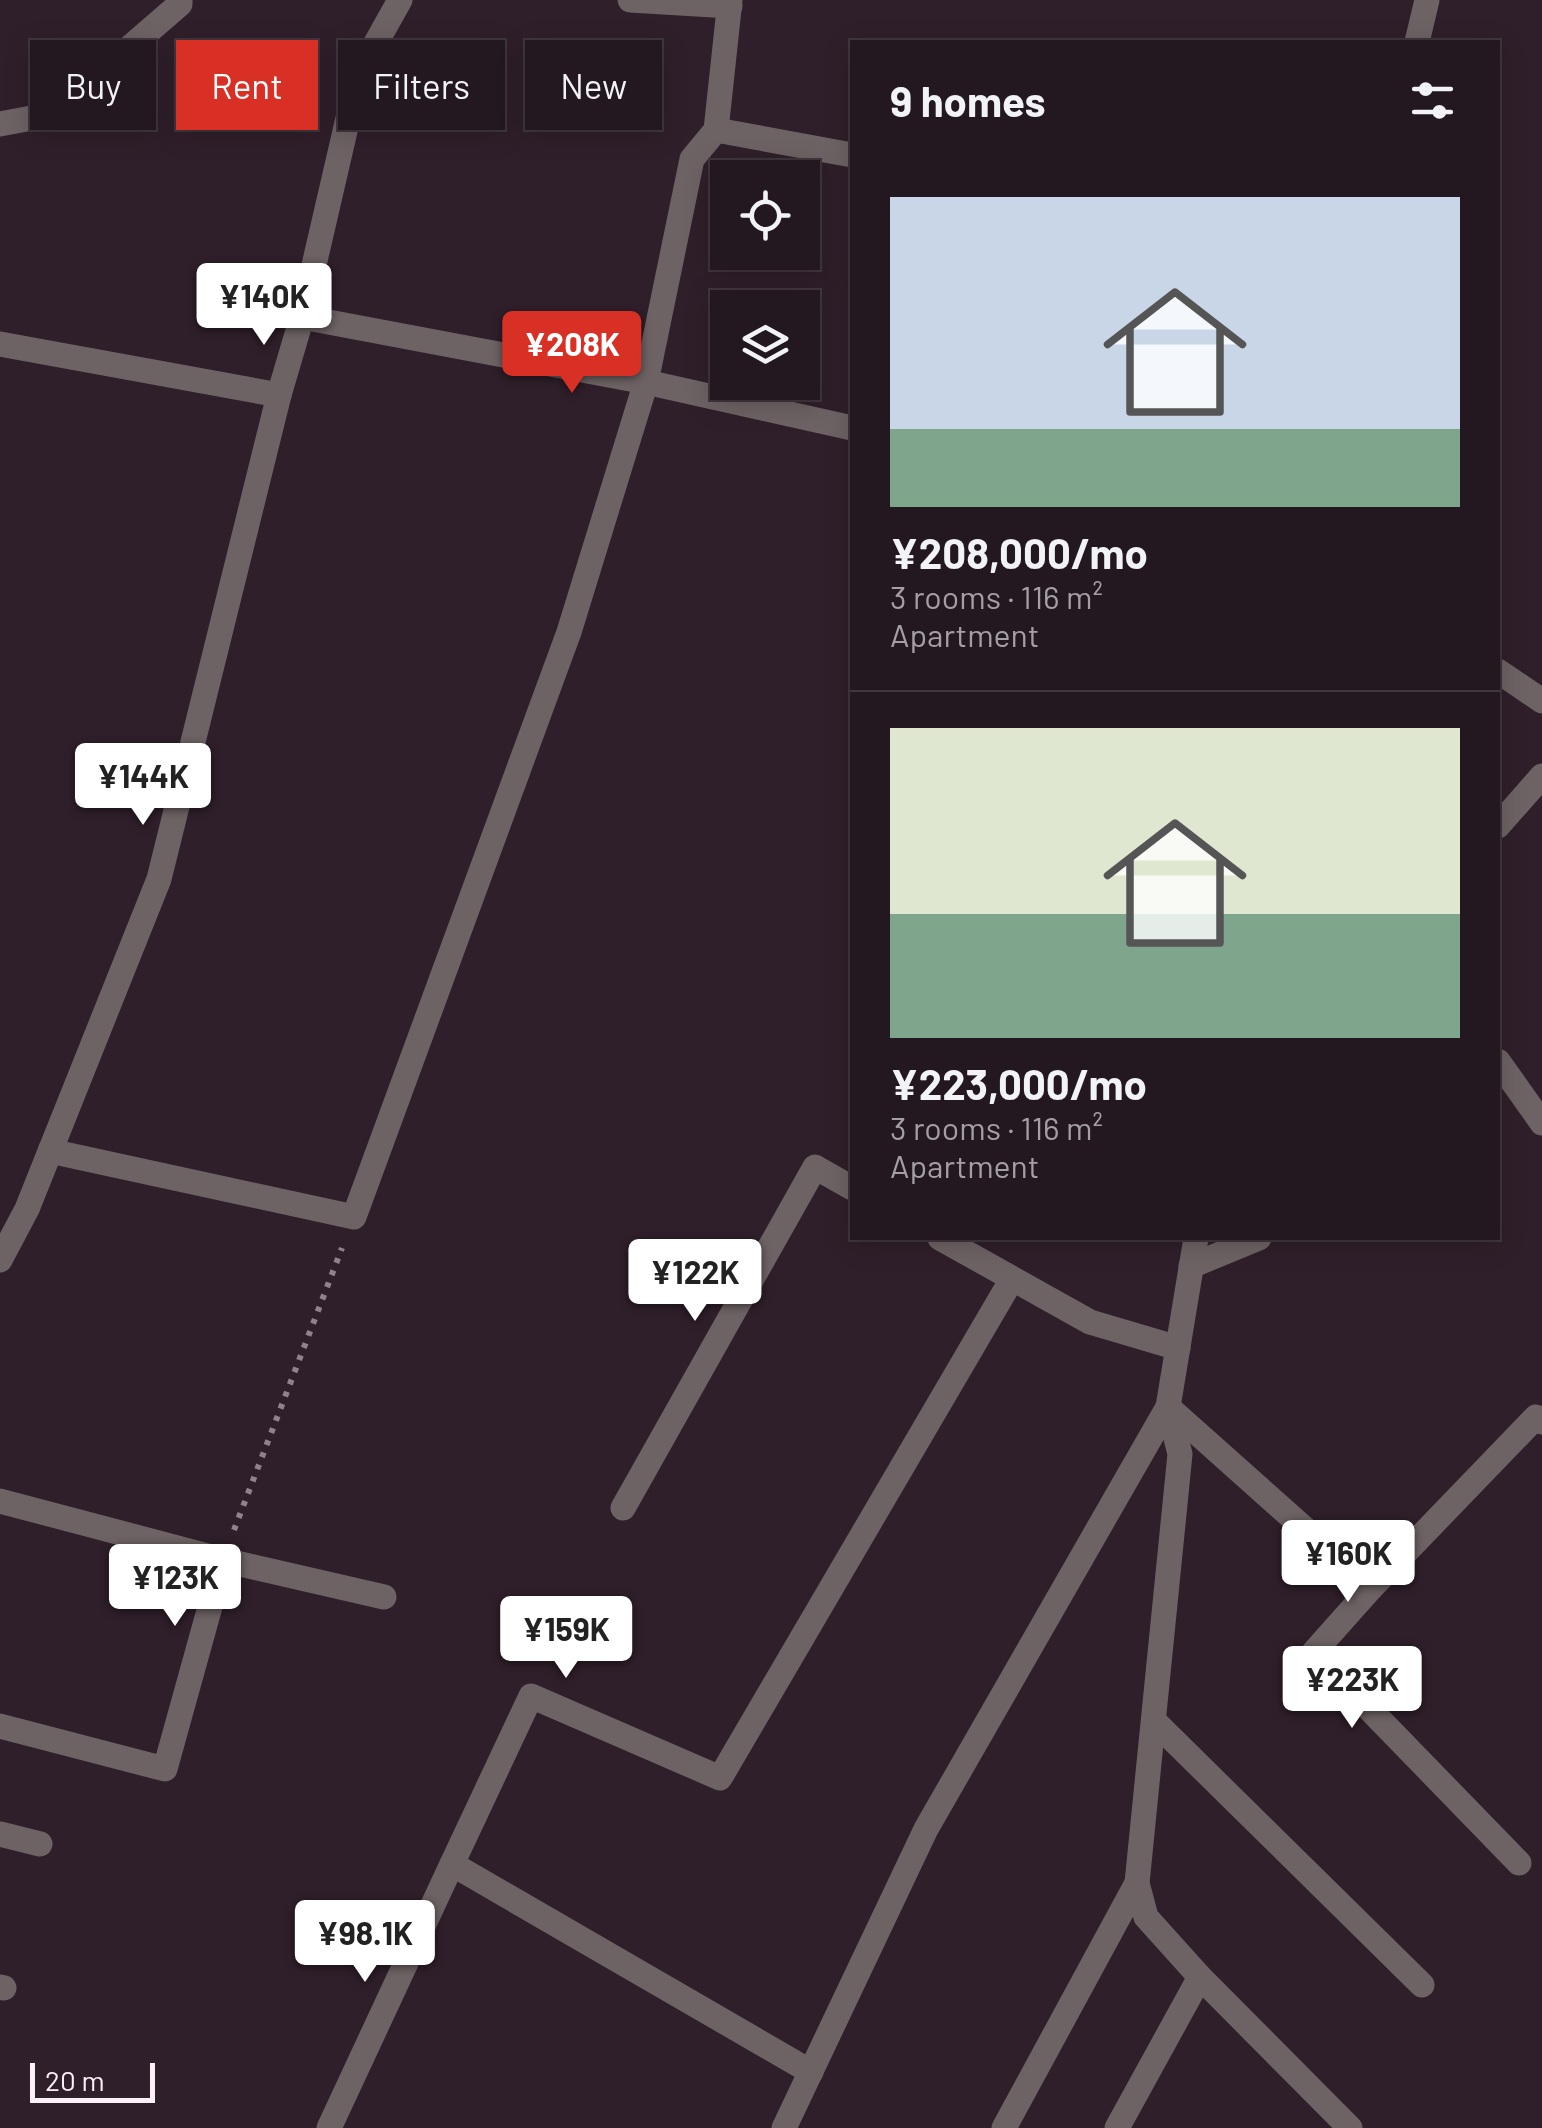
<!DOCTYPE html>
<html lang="en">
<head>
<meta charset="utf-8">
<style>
	:root { --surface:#231720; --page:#2b2029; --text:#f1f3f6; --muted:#a39fa5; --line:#40363e; --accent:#d93025 }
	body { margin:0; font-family:Barlow,sans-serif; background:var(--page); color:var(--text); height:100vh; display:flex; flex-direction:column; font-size:38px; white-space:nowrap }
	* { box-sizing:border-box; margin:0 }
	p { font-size:32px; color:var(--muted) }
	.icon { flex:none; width:55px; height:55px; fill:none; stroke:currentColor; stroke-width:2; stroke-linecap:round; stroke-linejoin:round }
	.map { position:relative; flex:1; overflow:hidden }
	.panel { position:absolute; left:850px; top:40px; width:650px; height:1200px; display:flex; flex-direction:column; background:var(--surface); border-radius:0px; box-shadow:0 5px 25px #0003,0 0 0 2px var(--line) }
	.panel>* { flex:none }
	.hud { position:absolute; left:30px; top:40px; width:670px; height:90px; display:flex; gap:20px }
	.fabs { position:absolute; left:710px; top:160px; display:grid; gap:20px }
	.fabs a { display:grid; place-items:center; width:110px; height:110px; border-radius:0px; background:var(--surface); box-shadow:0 5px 25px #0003,0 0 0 2px var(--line); font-size:50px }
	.scale { position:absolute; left:30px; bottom:25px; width:125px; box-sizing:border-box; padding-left:10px; border:5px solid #fbf0f7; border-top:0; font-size:28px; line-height:35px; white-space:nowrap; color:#fbf0f7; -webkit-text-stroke:8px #2f1f2a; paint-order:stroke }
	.price { position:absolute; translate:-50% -85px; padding:0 22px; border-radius:10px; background:#fff; color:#222; font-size:32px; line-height:65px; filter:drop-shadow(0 2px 5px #0008) }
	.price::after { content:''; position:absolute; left:50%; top:60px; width:30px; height:22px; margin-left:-15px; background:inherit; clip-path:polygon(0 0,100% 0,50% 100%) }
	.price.current { background:var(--accent); color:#fff }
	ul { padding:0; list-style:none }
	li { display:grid; align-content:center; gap:20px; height:530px; padding:0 40px }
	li+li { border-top:2px solid var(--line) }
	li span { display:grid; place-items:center; height:310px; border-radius:0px; color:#555 }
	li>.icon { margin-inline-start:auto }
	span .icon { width:180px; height:180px; fill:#fffc; stroke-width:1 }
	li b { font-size:42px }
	h2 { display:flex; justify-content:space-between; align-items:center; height:120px; padding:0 40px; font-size:42px }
	.chip { padding:0 35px; border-radius:0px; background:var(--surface); box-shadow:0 5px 25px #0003,0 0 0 2px var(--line); font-size:35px; line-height:90px }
	.chip.current { background:var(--accent); color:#fff }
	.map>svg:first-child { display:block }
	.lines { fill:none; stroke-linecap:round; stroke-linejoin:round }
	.path { stroke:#90828c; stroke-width:6; stroke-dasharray:5 8; stroke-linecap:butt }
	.minor { stroke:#6e6364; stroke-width:25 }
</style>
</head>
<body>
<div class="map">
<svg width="1542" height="2128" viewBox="0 0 1542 2128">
	<rect width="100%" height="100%" fill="#2f1f2a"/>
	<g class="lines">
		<polyline class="path" points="234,1530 342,1248"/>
		<g class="minor">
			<polyline points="630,0 730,6"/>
			<polyline points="1417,42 1427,0"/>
			<polyline points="0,124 53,114 180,4 180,0"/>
			<polyline points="716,130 852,155"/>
			<polyline points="302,317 646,382 852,428"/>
			<polyline points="0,344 279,395"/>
			<polyline points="1498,671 1542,701"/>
			<polyline points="1498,826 1542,776"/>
			<polyline points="1498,1061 1542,1123"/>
			<polyline points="50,1151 354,1217 569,632 646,382 692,159 716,130 730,0"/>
			<polyline points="940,1238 1090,1322 1178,1348"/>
			<polyline points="0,1260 27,1209 159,879 279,395 302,317 358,75 400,0"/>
			<polyline points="1191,1266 1259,1238"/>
			<polyline points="0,1501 223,1560 165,1769 0,1726"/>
			<polyline points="623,1508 815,1167 852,1188"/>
			<polyline points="223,1560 384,1597"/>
			<polyline points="1371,1588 1314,1652 1519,1863"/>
			<polyline points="1154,1721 1422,1985"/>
			<polyline points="0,1834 40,1844"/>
			<polyline points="1200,1977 1350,2128"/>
			<polyline points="0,1987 4,1988"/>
			<polyline points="811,2072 452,1864 531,1696 720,1778 1012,1279"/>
			<polyline points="329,2128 452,1864"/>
			<polyline points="784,2128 926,1829 1168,1407 1371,1588 1536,1417 1542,1422"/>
			<polyline points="1004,2128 1137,1883"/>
			<polyline points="1117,2128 1200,1977 1146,1917 1137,1883 1180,1454 1168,1407 1196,1238"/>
		</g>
	</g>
</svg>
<div class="fabs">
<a><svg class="icon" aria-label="locate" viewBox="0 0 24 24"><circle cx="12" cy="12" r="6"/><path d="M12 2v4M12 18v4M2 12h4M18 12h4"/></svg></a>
<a><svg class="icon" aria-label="layers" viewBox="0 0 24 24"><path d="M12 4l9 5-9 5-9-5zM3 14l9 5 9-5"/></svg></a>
</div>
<div class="scale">20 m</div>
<b class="price" style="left:264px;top:348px">¥140K</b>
<b class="price current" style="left:572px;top:396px">¥208K</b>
<b class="price" style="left:143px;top:828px">¥144K</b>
<b class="price" style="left:695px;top:1324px">¥122K</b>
<b class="price" style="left:1348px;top:1605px">¥160K</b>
<b class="price" style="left:175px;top:1629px">¥123K</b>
<b class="price" style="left:566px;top:1681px">¥159K</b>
<b class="price" style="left:1352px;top:1731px">¥223K</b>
<b class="price" style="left:365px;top:1985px">¥98.1K</b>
<div class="hud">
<a class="chip">Buy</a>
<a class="chip current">Rent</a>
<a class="chip">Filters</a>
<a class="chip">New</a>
</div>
<section class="panel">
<h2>9 homes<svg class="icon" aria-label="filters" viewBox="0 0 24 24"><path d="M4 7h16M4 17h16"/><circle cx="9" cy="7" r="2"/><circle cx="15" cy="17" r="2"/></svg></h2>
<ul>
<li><span style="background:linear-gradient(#c9d6e8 75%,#7fa58c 0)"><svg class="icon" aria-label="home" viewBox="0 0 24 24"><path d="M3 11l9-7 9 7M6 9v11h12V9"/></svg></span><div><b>¥208,000/mo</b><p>3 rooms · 116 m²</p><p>Apartment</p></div></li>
<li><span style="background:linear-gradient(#dfe7d0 60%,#7fa58c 0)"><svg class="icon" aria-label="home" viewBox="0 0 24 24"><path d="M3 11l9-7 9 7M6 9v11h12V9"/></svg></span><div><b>¥223,000/mo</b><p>3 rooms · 116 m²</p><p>Apartment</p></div></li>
</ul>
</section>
</div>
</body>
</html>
